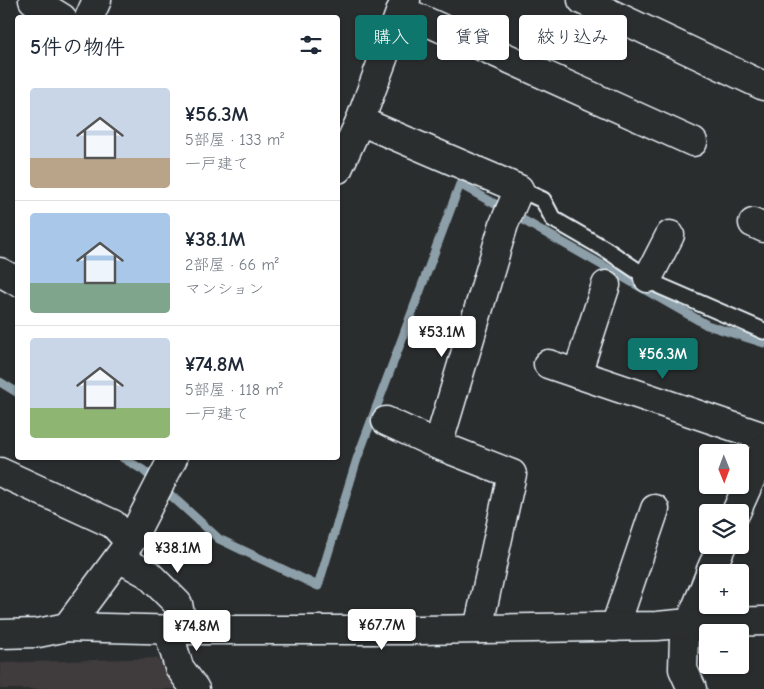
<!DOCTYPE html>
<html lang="ja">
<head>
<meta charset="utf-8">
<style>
	:root { --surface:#fff; --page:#f6f6f7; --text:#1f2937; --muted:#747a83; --line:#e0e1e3; --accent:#0f766e }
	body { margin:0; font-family:"Comic Neue","Klee One",sans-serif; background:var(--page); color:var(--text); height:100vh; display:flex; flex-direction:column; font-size:19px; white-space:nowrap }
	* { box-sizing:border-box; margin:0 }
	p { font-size:16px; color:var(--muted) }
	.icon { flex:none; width:28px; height:28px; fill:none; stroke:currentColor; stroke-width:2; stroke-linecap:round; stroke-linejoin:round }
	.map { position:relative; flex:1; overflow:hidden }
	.details { position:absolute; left:15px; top:15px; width:325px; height:445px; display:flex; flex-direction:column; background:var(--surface); border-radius:5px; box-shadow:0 1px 4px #0004 }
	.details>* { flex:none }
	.hud { position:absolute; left:355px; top:15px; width:334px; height:45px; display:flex; gap:10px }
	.needle { width:32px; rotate:179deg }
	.tools { position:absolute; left:699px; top:444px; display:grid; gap:10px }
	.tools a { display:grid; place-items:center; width:50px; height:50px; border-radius:5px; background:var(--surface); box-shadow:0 1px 4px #0004; font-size:25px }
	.price { position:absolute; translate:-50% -42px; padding:0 11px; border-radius:5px; background:#fff; color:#222; font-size:16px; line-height:32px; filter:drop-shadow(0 1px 2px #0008) }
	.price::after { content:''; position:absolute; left:50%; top:30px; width:15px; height:11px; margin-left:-8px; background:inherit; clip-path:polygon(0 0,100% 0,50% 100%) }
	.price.current { background:var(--accent); color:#fff }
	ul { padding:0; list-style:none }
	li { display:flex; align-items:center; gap:15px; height:125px; padding:0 15px }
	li+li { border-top:1px solid var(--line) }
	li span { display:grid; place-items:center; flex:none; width:140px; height:100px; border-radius:5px; color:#555 }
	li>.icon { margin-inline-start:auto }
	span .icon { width:60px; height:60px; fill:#fffc; stroke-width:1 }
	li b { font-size:21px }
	h2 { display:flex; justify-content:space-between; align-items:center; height:60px; padding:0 15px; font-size:21px }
	.pill { padding:0 18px; border-radius:5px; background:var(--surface); box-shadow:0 1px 4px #0004; font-size:18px; line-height:45px }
	.pill.current { background:var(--accent); color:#fff }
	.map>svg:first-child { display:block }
	.built { fill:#3f3b3c }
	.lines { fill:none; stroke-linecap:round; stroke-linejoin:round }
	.stream { stroke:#8d9fa9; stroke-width:9 }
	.lane-casing { stroke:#e8f1f8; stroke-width:19 }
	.street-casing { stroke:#e8f1f8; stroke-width:31 }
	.secondary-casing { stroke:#e8f1f8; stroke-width:31 }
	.lane { stroke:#2a2d2e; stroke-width:15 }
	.street { stroke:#2a2d2e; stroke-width:28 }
	.secondary { stroke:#2a2d2e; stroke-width:28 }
</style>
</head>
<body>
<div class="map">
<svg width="764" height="689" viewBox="0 0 764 689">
	<rect width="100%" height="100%" fill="#2a2d2e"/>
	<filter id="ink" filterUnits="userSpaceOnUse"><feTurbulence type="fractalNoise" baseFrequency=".02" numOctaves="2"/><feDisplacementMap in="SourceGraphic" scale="10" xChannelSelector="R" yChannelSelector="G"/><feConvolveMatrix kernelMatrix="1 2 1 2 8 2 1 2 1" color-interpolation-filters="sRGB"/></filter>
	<g filter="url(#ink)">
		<polygon class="built" points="157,658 184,689 0,689 0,663"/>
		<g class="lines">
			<g class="stream">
				<polyline points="0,382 18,393"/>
				<polyline points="123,458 143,470 219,539 318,586 357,459 460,184 707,325 764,343"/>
			</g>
			<g class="lane-casing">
				<polyline id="lane" points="519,189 543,200 553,219 605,249 660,286 764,331"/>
			</g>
			<g class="street-casing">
				<g id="street">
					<polyline points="33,0 62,18"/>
					<polyline points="582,0 764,86"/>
					<polyline points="401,10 693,142"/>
					<polyline points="89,18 97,0"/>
					<polyline points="360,121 519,189 504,224 438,445 512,474 478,629"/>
					<polyline points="338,169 360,121 401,10 406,0"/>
					<polyline points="753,223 764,228"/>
					<polyline points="0,272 18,282"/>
					<polyline points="648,278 670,235"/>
					<polyline points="548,364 764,437"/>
					<polyline points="577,374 606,285"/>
					<polyline points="386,421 438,445"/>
					<polyline points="0,472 113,524 130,542"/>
					<polyline points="736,512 764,449"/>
					<polyline points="119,558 148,574 178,604 183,630"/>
					<polyline points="710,572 722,545"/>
					<polyline points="67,627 130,542 173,458"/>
					<polyline points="615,627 655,509"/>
					<polyline points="168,630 179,667 195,689"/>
					<polyline points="692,689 683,669 684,637 708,579"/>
				</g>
			</g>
			<g class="secondary-casing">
				<polyline id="secondary" points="0,634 38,633 67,627 183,630 420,630 657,626 689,623 764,621"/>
			</g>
			<use href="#lane" class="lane"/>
			<use href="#street" class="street"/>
			<use href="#secondary" class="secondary"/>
		</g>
	</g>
</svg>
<div class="tools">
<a><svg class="needle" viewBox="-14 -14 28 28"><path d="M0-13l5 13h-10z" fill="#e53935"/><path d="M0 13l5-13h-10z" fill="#747a83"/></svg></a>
<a><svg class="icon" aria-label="layers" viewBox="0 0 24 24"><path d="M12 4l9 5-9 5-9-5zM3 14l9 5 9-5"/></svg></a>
<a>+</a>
<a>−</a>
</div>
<b class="price" style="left:442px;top:358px">¥53.1M</b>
<b class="price current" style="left:663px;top:380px">¥56.3M</b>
<b class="price" style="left:178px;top:574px">¥38.1M</b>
<b class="price" style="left:382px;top:651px">¥67.7M</b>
<b class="price" style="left:197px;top:652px">¥74.8M</b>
<div class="hud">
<a class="pill current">購入</a>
<a class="pill">賃貸</a>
<a class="pill">絞り込み</a>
</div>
<section class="details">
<h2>5件の物件<svg class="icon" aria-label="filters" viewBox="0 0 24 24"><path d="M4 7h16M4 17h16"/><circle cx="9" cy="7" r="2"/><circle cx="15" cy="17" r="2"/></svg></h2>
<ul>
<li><span style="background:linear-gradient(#c9d6e8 70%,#b9a48a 0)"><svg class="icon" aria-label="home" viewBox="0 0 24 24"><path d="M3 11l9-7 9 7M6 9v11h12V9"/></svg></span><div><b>¥56.3M</b><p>5部屋 · 133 m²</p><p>一戸建て</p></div></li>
<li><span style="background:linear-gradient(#a9c7e8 70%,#7fa58c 0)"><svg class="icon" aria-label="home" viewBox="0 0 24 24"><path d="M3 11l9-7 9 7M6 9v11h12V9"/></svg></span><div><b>¥38.1M</b><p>2部屋 · 66 m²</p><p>マンション</p></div></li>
<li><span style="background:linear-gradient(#c9d6e8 70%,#8fb573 0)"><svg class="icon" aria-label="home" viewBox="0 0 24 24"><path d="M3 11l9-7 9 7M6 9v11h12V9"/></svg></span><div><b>¥74.8M</b><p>5部屋 · 118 m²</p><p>一戸建て</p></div></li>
</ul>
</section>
</div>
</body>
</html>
